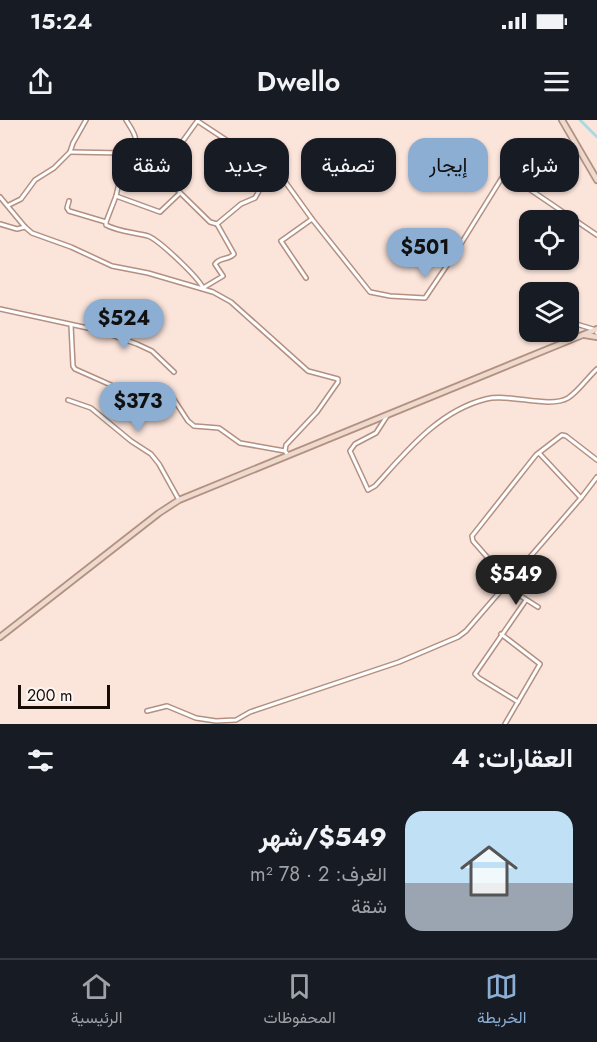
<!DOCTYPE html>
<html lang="ar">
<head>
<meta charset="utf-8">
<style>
	:root { --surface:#171b24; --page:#20242c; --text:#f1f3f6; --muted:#9ea1a6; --line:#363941; --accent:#8caed3 }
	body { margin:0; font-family:Jost,Vazirmatn,sans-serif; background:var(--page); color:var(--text); direction:rtl; height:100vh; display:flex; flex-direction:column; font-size:22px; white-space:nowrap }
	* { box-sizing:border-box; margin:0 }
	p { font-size:20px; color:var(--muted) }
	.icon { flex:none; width:33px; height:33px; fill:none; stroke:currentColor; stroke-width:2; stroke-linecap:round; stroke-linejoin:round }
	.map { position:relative; height:604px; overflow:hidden; direction:ltr }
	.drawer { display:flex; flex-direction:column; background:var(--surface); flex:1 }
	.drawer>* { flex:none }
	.hud { position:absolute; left:18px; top:18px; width:561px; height:54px; direction:rtl; display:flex; gap:12px }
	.fabs { position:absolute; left:519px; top:90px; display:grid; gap:12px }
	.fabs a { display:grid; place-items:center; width:60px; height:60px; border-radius:12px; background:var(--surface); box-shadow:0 2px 4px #0004; font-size:30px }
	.scale { position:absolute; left:18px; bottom:15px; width:92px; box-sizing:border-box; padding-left:6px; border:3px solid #170b06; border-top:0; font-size:16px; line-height:21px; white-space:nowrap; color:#170b06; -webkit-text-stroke:4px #fdf5f2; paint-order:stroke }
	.price { position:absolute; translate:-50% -51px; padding:0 14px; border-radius:21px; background:var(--accent); color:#111; font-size:20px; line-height:39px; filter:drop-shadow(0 2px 3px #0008) }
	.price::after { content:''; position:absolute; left:50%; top:36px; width:18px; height:14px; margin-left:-9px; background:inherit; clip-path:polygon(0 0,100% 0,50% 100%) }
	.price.active { background:#222; color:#fff }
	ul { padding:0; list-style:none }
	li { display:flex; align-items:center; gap:18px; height:150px; padding:0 24px }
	li span { display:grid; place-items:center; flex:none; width:168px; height:120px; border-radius:18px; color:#555 }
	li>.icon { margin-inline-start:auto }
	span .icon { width:72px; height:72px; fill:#fffc; stroke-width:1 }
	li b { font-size:26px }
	h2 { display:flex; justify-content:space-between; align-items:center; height:72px; padding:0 24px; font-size:26px }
	.pill { padding:0 21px; border-radius:18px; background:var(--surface); box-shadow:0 2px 4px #0004; font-size:21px; line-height:54px }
	.pill.active { background:var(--accent); color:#111 }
	.status { display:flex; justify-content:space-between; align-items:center; height:42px; padding:0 30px; background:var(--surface); direction:ltr }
	.status svg { height:16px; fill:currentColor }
	header { display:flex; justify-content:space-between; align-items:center; height:78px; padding:0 24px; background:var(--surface); font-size:27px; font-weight:600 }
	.menu { display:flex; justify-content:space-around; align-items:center; height:84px; border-top:2px solid var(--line); background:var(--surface); font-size:16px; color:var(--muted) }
	.menu a { display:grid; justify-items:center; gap:3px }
	.menu .active { color:var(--accent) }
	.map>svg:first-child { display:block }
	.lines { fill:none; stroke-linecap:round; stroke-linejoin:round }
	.canal { stroke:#abd9e1; stroke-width:3 }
	.street-casing { stroke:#b39081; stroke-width:6 }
	.secondary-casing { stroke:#b39081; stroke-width:8 }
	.street { stroke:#fff; stroke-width:3 }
	.secondary { stroke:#eddacc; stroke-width:4.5 }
</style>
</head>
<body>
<div class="status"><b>15:24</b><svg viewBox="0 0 49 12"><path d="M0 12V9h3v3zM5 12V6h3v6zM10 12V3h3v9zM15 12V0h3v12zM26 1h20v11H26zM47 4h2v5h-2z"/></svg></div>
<header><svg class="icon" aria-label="menu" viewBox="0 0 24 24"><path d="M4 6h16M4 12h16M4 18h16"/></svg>Dwello<svg class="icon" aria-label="share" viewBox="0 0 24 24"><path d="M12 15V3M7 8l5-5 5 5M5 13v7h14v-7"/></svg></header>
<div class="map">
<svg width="597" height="604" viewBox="0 0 597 604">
	<rect width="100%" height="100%" fill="#fbe4da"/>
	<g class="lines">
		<polyline class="canal" points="580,0 597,17"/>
		<g class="street-casing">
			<g id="street">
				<path d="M126,0c6,10 14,19 7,30l-10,4 15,8"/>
				<path d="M198,0l-36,50 -4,1 -11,-10 -24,5 -7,30 -10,26v3c13,7 28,7 42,11 11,4 50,41 55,52l20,-12 -8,-12c5,-7 14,-4 19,-10l-17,-30"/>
				<polyline points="199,2 243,31 273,38 276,49 312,99"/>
				<polyline points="70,32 123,33"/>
				<polyline points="158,51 210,102 217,104 241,84 255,78 260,69 269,45 275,42"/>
				<polyline points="116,76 160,92 180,73"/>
				<polyline points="0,77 25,107 32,113 71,127 112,146 148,153 213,172 231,182 308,251 338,259 338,262 317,292 286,325 285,331 288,335"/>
				<polyline points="69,81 67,88 69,91 106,102"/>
				<polyline points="9,85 21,79 35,60 54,48 70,32 73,23 86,0"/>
				<polyline points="0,104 17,109 25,107"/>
				<polyline points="306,158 281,121 312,99 370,172 390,176 425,178 454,135 503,56 507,54 597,115"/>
				<polyline points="557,168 562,172"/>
				<polyline points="568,178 574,183 573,203 596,210 597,213"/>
				<polyline points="0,189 97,210 137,224 152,231 174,252"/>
				<polyline points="71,205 73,246 75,249 129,273 173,278 188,301 194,306 219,308 240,323 285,331"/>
				<polyline points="68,280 91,288 131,321 151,334 159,344 179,380"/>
				<path d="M387,296l-11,17 -21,11 -5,7 18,39 7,-4c31,-34 63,-75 111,-87 24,-6 63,10 82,-1 11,-7 19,-20 29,-29"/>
				<polyline points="539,333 581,378"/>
				<polyline points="509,462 473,421 472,416 536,335 562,315 566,316 597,340"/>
				<polyline points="505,466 538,487"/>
				<polyline points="501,514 540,544 505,604"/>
				<polyline points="518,582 479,558 475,554 526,480"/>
				<polyline points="147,591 167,586 196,598 216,601 236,600 250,592 399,542 458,517 466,511 581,378 597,357"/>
			</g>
		</g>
		<g class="secondary-casing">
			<g id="secondary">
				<polyline points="562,0 597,60"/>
				<polyline points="585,215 597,217"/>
				<polyline points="0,517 159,393 179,380 597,209"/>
			</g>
		</g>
		<use href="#street" class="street"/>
		<use href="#secondary" class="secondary"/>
	</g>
</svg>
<div class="fabs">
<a><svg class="icon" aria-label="locate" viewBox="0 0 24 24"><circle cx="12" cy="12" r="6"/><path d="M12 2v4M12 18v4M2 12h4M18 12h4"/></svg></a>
<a><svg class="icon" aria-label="layers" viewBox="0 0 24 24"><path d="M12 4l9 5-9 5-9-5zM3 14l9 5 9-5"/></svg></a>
</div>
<div class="scale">200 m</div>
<b class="price" style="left:425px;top:159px">$501</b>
<b class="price" style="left:124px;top:230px">$524</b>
<b class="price" style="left:138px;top:313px">$373</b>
<b class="price active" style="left:516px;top:486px">$549</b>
<div class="hud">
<a class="pill">شراء</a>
<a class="pill active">إيجار</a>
<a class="pill">تصفية</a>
<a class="pill">جديد</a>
<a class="pill">شقة</a>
</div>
</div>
<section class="drawer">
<h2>العقارات: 4<svg class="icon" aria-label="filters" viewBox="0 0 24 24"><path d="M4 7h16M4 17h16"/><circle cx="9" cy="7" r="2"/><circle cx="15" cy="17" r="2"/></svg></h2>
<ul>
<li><span style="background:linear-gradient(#bfe0f5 60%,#9aa5b1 0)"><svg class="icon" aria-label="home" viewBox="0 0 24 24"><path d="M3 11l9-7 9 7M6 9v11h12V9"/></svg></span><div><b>$549/شهر</b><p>الغرف: 2 · 78 m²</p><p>شقة</p></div></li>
</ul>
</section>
<nav class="menu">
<a class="active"><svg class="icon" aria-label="map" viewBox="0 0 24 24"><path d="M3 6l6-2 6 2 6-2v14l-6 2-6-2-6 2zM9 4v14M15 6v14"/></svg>الخريطة</a>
<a><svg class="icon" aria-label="saved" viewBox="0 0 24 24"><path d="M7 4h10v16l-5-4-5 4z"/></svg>المحفوظات</a>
<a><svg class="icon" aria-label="home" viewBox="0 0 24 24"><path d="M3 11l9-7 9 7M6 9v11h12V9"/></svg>الرئيسية</a>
</nav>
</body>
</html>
